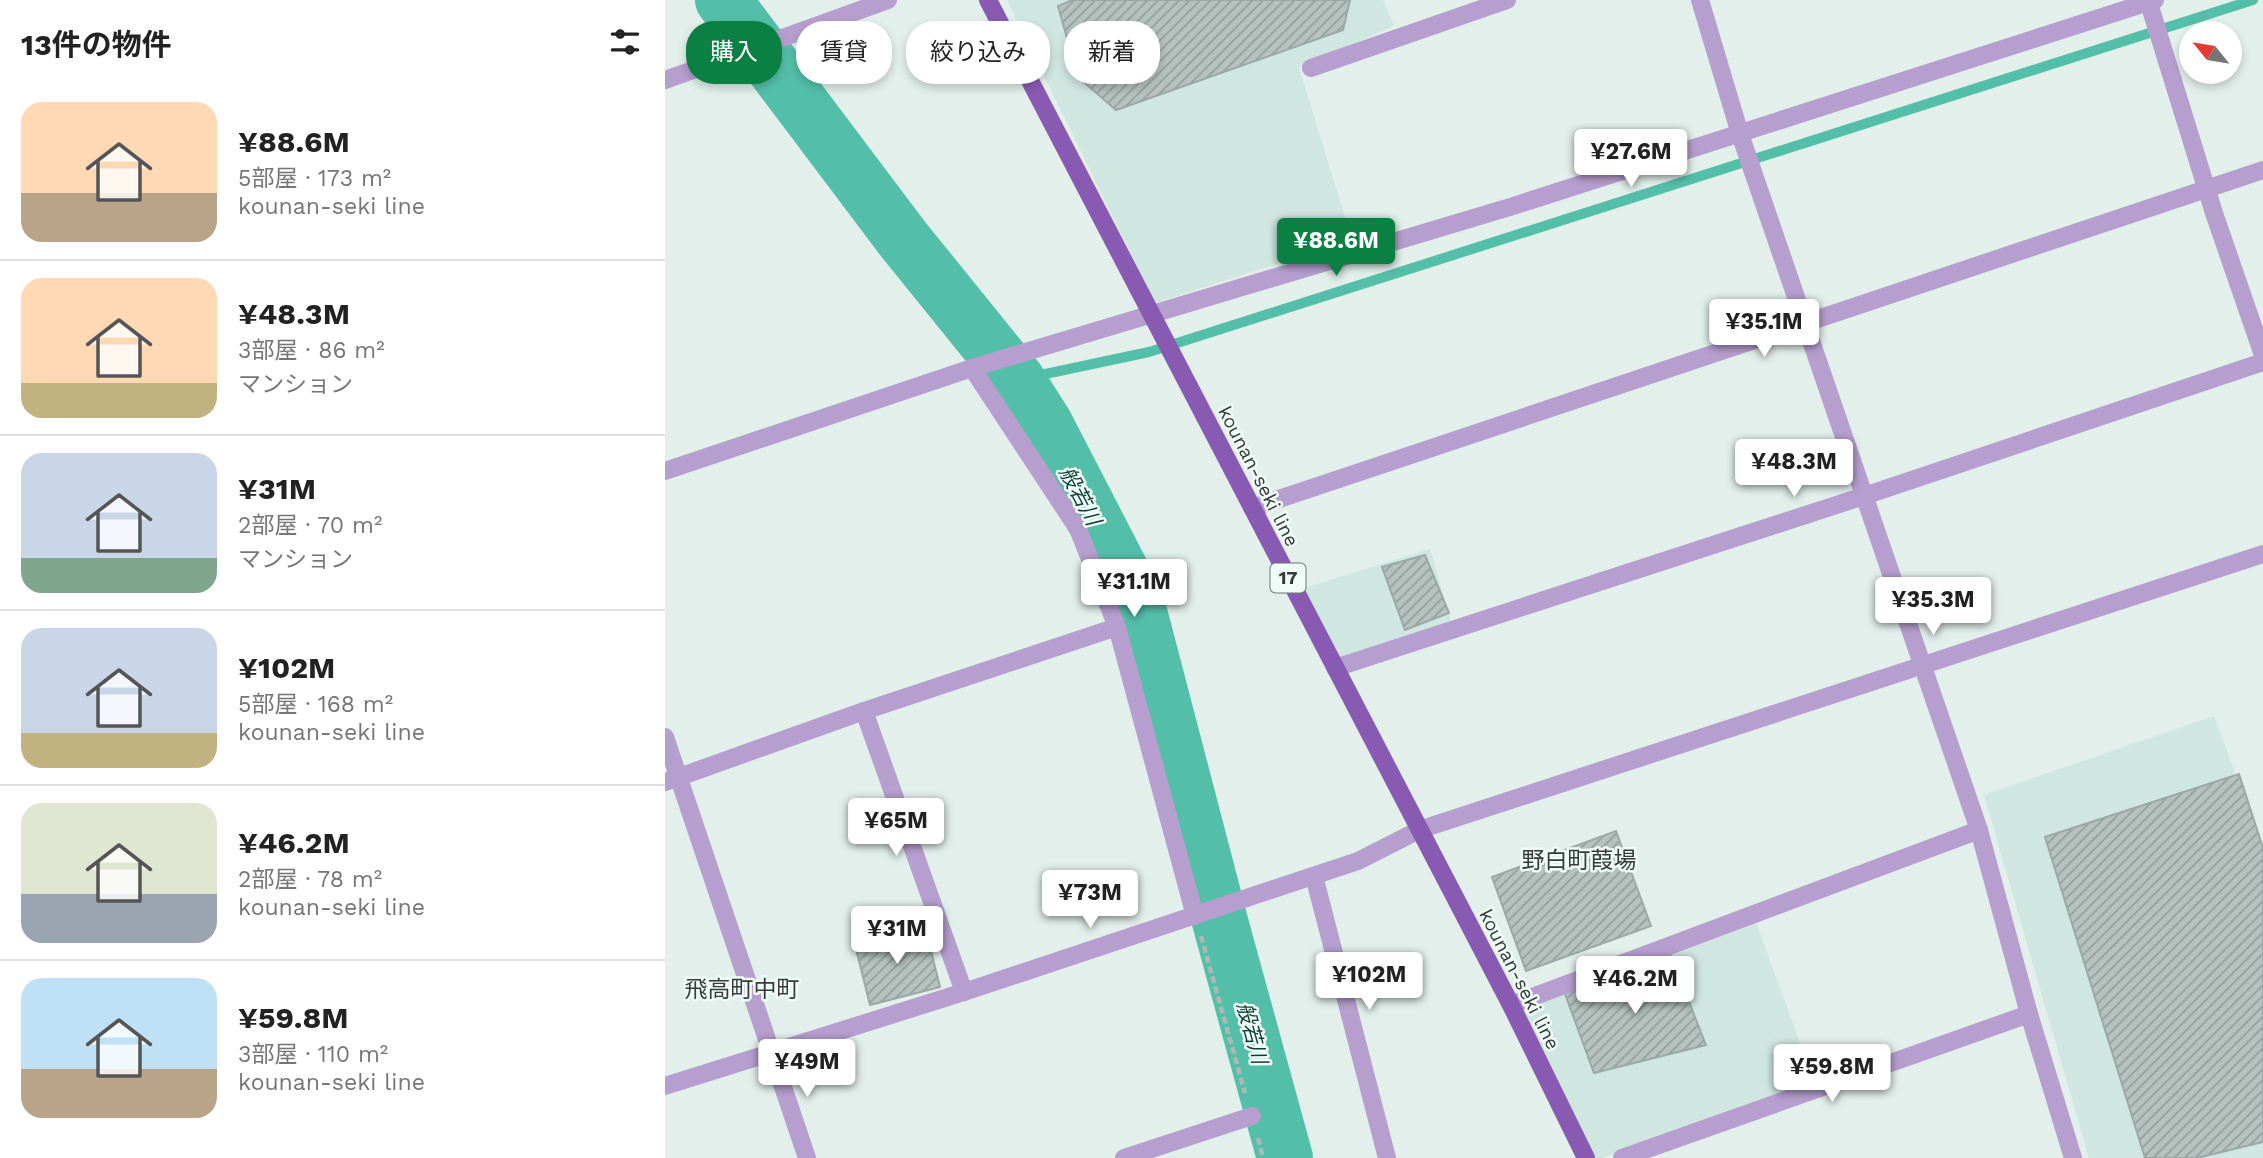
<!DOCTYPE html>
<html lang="ja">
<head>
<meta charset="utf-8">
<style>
	:root { --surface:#fff; --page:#f6f6f6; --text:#222; --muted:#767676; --line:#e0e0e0; --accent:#0b8043 }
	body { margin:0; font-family:"Work Sans","Noto Sans JP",sans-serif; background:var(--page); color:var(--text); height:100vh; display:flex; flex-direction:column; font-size:26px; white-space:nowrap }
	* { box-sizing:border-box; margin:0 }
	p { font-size:23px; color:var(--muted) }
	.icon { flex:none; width:38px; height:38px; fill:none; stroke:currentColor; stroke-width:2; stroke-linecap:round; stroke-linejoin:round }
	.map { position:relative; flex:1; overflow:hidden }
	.side { display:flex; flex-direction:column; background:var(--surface); width:665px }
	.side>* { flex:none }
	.hud { position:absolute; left:21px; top:21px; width:665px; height:63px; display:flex; gap:14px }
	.needle { width:46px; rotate:300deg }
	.tools { position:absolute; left:1514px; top:21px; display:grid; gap:14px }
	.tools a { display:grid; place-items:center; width:63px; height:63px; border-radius:50%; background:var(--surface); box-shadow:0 4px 10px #0003; font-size:35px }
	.price { position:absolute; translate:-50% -60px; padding:0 16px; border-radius:7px; background:#fff; color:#222; font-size:23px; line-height:46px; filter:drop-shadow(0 2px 4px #0008) }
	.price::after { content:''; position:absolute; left:50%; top:42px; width:21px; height:16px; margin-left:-10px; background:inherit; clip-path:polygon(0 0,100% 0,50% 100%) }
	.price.current { background:var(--accent); color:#fff }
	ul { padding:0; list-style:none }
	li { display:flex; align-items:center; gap:21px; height:175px; padding:0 21px }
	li+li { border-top:2px solid var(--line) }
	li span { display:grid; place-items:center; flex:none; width:196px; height:140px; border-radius:21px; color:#555 }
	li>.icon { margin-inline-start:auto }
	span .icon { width:84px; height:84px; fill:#fffc; stroke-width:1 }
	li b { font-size:30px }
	h2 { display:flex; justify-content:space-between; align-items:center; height:84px; padding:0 21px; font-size:30px }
	.tag { padding:0 24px; border-radius:28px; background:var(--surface); box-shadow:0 4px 10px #0003; font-size:24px; line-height:63px }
	.tag.current { background:var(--accent); color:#fff }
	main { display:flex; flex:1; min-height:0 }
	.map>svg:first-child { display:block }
	.built { fill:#d0e6e0 }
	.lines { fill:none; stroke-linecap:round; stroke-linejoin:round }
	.stream { stroke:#54bfa9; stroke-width:10 }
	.river { stroke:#54bfa9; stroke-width:56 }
	.building { fill:url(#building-hatch); stroke:#9ca8a5; stroke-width:2 }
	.path { stroke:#adb8b4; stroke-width:4.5; stroke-dasharray:7 3.5; stroke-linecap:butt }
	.minor { stroke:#b69ecf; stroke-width:18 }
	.major { stroke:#895ab2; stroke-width:18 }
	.labels { text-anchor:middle; stroke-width:5; stroke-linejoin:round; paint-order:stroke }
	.shield { fill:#effcf8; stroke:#6e7573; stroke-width:2 }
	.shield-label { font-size:18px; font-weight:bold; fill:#363b3a }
	.street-label { font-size:19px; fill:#363b3a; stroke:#effcf8 }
	.water-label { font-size:21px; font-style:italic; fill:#0f4036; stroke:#effcf8 }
	.quarter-label { font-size:23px; fill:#363b3a; stroke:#effcf8 }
</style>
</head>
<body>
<main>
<section class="side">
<h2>13件の物件<svg class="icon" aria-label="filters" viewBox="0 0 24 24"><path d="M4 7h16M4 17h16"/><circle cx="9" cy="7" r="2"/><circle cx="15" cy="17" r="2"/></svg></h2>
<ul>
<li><span style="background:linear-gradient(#ffd9b3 65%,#b9a48a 0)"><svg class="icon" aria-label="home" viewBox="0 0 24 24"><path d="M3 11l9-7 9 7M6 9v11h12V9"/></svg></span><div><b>¥88.6M</b><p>5部屋 · 173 m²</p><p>kounan-seki line</p></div></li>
<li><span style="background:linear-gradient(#ffd9b3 75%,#c2b280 0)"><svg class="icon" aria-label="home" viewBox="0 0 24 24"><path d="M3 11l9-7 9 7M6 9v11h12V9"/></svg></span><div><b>¥48.3M</b><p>3部屋 · 86 m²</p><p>マンション</p></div></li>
<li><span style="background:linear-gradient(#c9d6e8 75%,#7fa58c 0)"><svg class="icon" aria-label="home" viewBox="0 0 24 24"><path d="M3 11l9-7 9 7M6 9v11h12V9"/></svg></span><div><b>¥31M</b><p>2部屋 · 70 m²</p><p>マンション</p></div></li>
<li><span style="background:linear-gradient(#c9d6e8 75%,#c2b280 0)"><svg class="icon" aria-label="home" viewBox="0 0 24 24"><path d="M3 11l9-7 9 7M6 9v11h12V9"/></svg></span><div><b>¥102M</b><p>5部屋 · 168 m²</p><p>kounan-seki line</p></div></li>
<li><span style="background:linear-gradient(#dfe7d0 65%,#9aa5b1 0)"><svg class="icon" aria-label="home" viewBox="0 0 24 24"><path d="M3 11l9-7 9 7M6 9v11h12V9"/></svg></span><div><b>¥46.2M</b><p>2部屋 · 78 m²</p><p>kounan-seki line</p></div></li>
<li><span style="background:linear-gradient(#bfe0f5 65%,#b9a48a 0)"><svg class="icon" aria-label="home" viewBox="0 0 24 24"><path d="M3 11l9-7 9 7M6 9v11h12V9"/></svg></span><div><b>¥59.8M</b><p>3部屋 · 110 m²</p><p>kounan-seki line</p></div></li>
</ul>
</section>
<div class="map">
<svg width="1598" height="1158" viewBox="0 0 1598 1158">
	<defs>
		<pattern id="building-hatch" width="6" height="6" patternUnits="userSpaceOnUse" patternTransform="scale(1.75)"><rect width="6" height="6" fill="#b5c2be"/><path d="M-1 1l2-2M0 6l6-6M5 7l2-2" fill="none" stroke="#949f9b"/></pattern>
	</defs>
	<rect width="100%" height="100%" fill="#e2efeb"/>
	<g class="built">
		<polygon points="342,0 718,0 729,26 634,68 687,240 490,303"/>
		<polygon points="765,549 786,622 674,658 636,589"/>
		<polygon points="1549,716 1598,850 1598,1158 1424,1158 1319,795"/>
		<polygon points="1091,922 1149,1082 937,1158 930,1158 856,1010"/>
	</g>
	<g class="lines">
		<polyline class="stream" points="352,380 484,352 1588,0"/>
		<polyline class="river" points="58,0 238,239 352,380 380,424 471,600 557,929 620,1158"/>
	</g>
	<g class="building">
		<polygon points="407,0 685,0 678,30 451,110 413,77 393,6"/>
		<polygon points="760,555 784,613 740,630 717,567"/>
		<polygon points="1574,774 1598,848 1598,1142 1532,1158 1480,1158 1380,837"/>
		<polygon points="951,831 986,926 861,971 827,877"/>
		<polygon points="260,927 275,987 205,1005 190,945"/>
		<polygon points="1005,954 1041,1045 929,1073 899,991"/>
	</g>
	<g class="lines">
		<g class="path">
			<polyline points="536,936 580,1093"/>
			<polyline points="593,1138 598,1158"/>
		</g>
		<g class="minor">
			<polyline points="1035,0 1075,134 1314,830 1364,1014 1408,1158"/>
			<polyline points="1483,0 1549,213 1598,355"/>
			<polyline points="646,68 842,0"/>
			<polyline points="0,80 223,0"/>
			<polyline points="307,368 413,529 452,627 530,916"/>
			<polyline points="0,471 307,368 845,207 1490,0"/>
			<polyline points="587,508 1598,170"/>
			<polyline points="670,668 1199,496 1598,362"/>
			<polyline points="199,711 299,992"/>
			<polyline points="0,737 142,1158"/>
			<polyline points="0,782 199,711 452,627"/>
			<polyline points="649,876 722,1158"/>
			<polyline points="846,1005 1314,830"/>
			<polyline points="0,1086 299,992 693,861 754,830 1598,554"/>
			<polyline points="459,1158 587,1116"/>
			<polyline points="957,1158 1364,1014"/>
		</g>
		<polyline class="major" points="323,0 846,1005 921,1158"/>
	</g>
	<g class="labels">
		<rect class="shield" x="605.5" y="563.5" width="35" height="29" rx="5"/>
		<g class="shield-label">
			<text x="623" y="584">17</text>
		</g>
		<g class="street-label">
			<text transform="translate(594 476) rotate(63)" y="7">kounan-seki line</text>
			<text transform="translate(855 979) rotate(63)" y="7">kounan-seki line</text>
		</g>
		<g class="water-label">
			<text transform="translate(415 496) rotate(62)" y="7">般若川</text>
			<text transform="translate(587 1033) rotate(75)" y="7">般若川</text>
		</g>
		<g class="quarter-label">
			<text x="914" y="868">野白町葭場</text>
			<text x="77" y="997">飛高町中町</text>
		</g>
	</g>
</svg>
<div class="tools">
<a><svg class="needle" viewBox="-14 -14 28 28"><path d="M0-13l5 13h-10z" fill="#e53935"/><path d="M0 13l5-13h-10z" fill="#767676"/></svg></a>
</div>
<b class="price" style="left:966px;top:189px">¥27.6M</b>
<b class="price current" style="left:671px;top:278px">¥88.6M</b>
<b class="price" style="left:1099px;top:359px">¥35.1M</b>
<b class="price" style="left:1129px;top:499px">¥48.3M</b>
<b class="price" style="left:469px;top:619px">¥31.1M</b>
<b class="price" style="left:1268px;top:637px">¥35.3M</b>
<b class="price" style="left:231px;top:858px">¥65M</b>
<b class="price" style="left:425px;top:930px">¥73M</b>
<b class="price" style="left:232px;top:966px">¥31M</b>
<b class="price" style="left:704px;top:1012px">¥102M</b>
<b class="price" style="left:970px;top:1016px">¥46.2M</b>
<b class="price" style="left:142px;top:1099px">¥49M</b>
<b class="price" style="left:1167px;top:1104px">¥59.8M</b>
<div class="hud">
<a class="tag current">購入</a>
<a class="tag">賃貸</a>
<a class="tag">絞り込み</a>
<a class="tag">新着</a>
</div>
</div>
</main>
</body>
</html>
